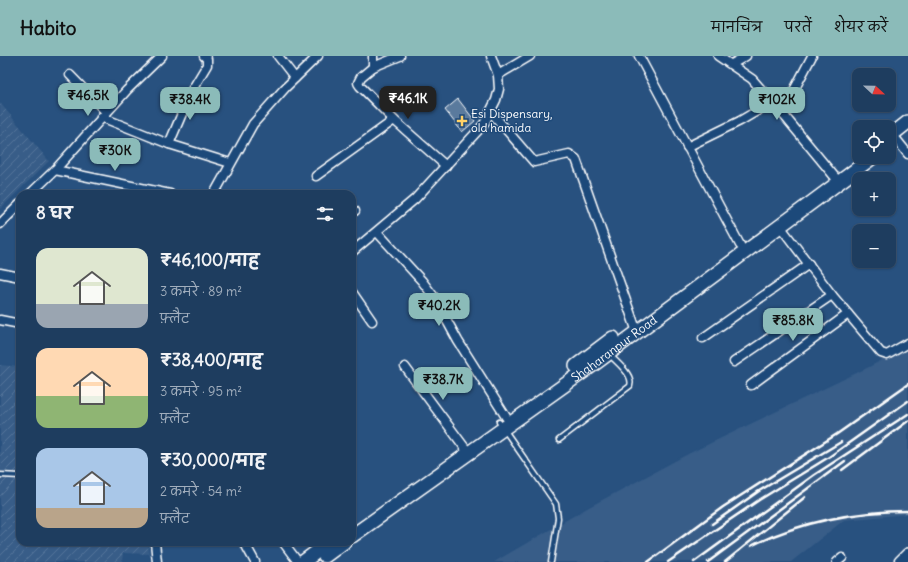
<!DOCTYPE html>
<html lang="hi">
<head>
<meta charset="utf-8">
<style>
	:root { --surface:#1e3d5f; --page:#2b4868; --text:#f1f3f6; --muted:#a1aebd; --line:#3c5674; --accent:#8bbbb9 }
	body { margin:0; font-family:Delius,"Playpen Sans Deva",sans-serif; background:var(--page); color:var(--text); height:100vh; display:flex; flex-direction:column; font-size:15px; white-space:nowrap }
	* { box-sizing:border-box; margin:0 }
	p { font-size:13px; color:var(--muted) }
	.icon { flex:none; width:22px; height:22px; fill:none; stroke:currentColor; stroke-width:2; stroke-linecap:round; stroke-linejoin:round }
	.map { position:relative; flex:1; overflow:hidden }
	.panel { position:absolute; left:16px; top:134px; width:340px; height:356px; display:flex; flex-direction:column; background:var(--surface); border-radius:12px; box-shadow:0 1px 3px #0004,0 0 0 1px var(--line) }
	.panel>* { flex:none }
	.needle { width:26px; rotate:112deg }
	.tools { position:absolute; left:852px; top:12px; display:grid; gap:8px }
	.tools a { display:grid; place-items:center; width:44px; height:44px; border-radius:8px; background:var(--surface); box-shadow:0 1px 3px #0004,0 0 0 1px var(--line); font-size:20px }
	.price { position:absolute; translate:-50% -34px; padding:0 9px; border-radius:8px; background:var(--accent); color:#111; font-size:13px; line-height:26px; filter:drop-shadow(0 1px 2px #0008) }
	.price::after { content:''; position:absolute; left:50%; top:24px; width:12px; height:9px; margin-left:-6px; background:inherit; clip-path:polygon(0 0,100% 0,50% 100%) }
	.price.on { background:#222; color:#fff }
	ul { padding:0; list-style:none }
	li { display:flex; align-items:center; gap:12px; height:100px; padding:0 20px }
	li span { display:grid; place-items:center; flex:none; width:112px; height:80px; border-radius:12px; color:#555 }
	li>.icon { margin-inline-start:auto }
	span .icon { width:48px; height:48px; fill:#fffc; stroke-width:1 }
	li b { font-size:17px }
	h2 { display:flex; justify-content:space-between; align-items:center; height:48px; padding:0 20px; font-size:17px }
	header { display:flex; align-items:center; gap:24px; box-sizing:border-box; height:56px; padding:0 20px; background:var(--accent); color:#111 }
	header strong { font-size:19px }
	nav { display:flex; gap:22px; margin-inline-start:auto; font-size:14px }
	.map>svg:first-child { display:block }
	.built { fill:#375d88 }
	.industrial { fill:url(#industrial-furrows) }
	.building { fill:#5a7a9d; stroke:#fff }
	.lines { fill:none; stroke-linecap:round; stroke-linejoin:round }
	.service-casing { stroke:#fff; stroke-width:7 }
	.minor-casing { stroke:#fff; stroke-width:11 }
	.secondary-casing { stroke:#fff; stroke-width:14 }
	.primary-casing { stroke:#fff; stroke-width:16 }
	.service { stroke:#1f4a7a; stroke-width:4 }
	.minor { stroke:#1f4a7a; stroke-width:8 }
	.secondary { stroke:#1f4a7a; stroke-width:11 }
	.primary { stroke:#1f4a7a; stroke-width:13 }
	.rail { stroke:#fff; stroke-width:2.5 }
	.poi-dot { fill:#ffd166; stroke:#1f4a7a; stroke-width:1.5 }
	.labels { text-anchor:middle; stroke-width:3; stroke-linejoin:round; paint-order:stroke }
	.poi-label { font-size:12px; fill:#fff; stroke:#1f4a7a; text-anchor:start }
	.street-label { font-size:12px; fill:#fff; stroke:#1f4a7a }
</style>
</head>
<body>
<header>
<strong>Habito</strong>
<nav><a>मानचित्र</a><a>परतें</a><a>शेयर करें</a></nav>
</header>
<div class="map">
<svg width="908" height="506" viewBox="0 0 908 506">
	<defs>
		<pattern id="industrial-furrows" width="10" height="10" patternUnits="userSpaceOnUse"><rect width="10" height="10" fill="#375d88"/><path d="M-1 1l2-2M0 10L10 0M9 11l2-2" fill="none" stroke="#55759a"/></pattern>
	</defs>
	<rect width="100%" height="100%" fill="#28517f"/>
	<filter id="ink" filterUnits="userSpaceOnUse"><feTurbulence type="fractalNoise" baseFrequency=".025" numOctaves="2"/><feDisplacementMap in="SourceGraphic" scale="8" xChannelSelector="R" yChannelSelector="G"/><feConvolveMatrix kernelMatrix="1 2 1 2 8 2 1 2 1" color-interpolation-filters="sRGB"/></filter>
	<g filter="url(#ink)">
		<polygon class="built" points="908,290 908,458 844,464 791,506 494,506 589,451 688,398 869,311"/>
		<g class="industrial">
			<polygon points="0,47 49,105 0,153"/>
			<polygon points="0,309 20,311 20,486 148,486 149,498 123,497 122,506 0,506"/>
		</g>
		<polygon class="building" points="458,43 475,65 462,76 445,54"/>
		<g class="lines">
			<g class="service-casing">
				<g id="service">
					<polyline points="499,366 556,448 558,462 551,506"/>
					<path d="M559,384l71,-54c4,-11 -13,-23 -20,-31"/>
					<polyline points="0,419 20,420"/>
				</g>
			</g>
			<g class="minor-casing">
				<g id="minor">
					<polyline points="278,0 295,22"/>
					<polyline points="373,0 373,11 400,0"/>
					<polyline points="639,0 740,189"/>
					<polyline points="718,0 752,23 782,57 839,126"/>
					<polyline points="732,8 746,0"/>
					<polyline points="373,11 361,21 358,27 360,30 394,64 446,110"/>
					<polyline points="70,19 106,56"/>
					<polyline points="498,19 530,0"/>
					<polyline points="491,56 534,106 569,98 576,103 637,276"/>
					<polyline points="782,57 812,0"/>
					<polyline points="101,61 169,88 230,107"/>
					<polyline points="892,78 908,98"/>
					<polyline points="169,88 192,34 207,9 207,3 204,0"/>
					<polyline points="687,91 740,65 772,46"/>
					<polyline points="55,114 170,138"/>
					<polyline points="316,120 394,64"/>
					<polyline points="30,138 55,114 127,34 162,0"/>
					<polyline points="214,138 253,68 285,32 318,0"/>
					<polyline points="352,157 355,155"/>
					<polyline points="0,168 20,148"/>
					<polyline points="780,170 832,239 881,297 887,299 908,287"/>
					<polyline points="377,176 422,225 434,241 458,285 506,361"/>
					<polyline points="352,196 415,143 484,68 496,44 499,33 498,19 491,0"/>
					<polyline points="0,217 20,221"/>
					<polyline points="352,236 372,265"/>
					<polyline points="0,264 20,268"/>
					<polyline points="703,282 809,208"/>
					<polyline points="734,306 832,239"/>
					<polyline points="405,311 465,392"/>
					<polyline points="751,329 848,258"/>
					<polyline points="155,486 157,506"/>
					<polyline points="244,486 255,506"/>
					<polyline points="283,486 298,506"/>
					<polyline points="837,506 842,502"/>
				</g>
			</g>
			<g class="secondary-casing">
				<polyline id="secondary" points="900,506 908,498"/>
			</g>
			<g class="primary-casing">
				<g id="primary">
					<polyline points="889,81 908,66"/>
					<polyline points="576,310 613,282"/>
					<path id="s1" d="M352,480l245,-174 276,-205"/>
					<polyline points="325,500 344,486"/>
					<polyline points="303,506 330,486"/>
				</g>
			</g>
			<use href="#service" class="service"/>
			<use href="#minor" class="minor"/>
			<use href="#secondary" class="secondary"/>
			<use href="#primary" class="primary"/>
			<g class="rail">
				<polyline points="842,414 908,365"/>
				<polyline points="712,468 759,435 841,386"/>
				<path d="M751,490c48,-24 105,-35 157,-35"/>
				<polyline points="648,506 723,451 837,378 908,328"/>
				<polyline points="668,506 759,444 829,401 908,345"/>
				<polyline points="694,506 814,419 908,358"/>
				<polyline points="708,506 845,405"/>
				<polyline points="725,506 805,441"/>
			</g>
		</g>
	</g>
	<path class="poi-dot" d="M460 59h4v4h4v4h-4v4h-4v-4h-4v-4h4z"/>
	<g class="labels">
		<g class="poi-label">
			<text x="471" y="62">Esi Dispensary,<tspan x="471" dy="14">old hamida</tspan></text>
		</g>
		<g class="street-label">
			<text dy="4" stroke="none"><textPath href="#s1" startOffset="322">Shaharanpur Road</textPath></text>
		</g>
	</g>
</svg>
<div class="tools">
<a><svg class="needle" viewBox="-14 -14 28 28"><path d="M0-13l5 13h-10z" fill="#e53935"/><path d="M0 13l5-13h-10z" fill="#a1aebd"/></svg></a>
<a><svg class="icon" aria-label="locate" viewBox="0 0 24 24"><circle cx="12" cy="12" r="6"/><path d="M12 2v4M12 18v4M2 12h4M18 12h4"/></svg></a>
<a>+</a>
<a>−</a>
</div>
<b class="price" style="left:88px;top:61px">₹46.5K</b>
<b class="price on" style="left:408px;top:64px">₹46.1K</b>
<b class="price" style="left:190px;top:65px">₹38.4K</b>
<b class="price" style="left:777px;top:65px">₹102K</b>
<b class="price" style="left:115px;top:116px">₹30K</b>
<b class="price" style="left:439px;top:271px">₹40.2K</b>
<b class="price" style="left:793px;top:286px">₹85.8K</b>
<b class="price" style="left:443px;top:345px">₹38.7K</b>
<section class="panel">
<h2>8 घर<svg class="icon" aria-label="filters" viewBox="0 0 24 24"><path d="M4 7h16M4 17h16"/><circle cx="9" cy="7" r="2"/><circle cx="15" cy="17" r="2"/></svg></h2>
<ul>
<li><span style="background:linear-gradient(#dfe7d0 70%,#9aa5b1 0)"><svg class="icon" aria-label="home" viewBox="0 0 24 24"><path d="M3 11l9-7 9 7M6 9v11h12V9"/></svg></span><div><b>₹46,100/माह</b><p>3 कमरे · 89 m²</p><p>फ़्लैट</p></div></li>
<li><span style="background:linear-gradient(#ffd9b3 60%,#8fb573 0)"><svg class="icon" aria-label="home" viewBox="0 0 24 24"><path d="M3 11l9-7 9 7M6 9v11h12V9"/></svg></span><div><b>₹38,400/माह</b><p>3 कमरे · 95 m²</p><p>फ़्लैट</p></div></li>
<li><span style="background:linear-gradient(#a9c7e8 75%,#b9a48a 0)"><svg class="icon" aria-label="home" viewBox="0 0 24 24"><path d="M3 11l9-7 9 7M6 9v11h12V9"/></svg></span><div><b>₹30,000/माह</b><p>2 कमरे · 54 m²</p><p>फ़्लैट</p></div></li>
</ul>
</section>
</div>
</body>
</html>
